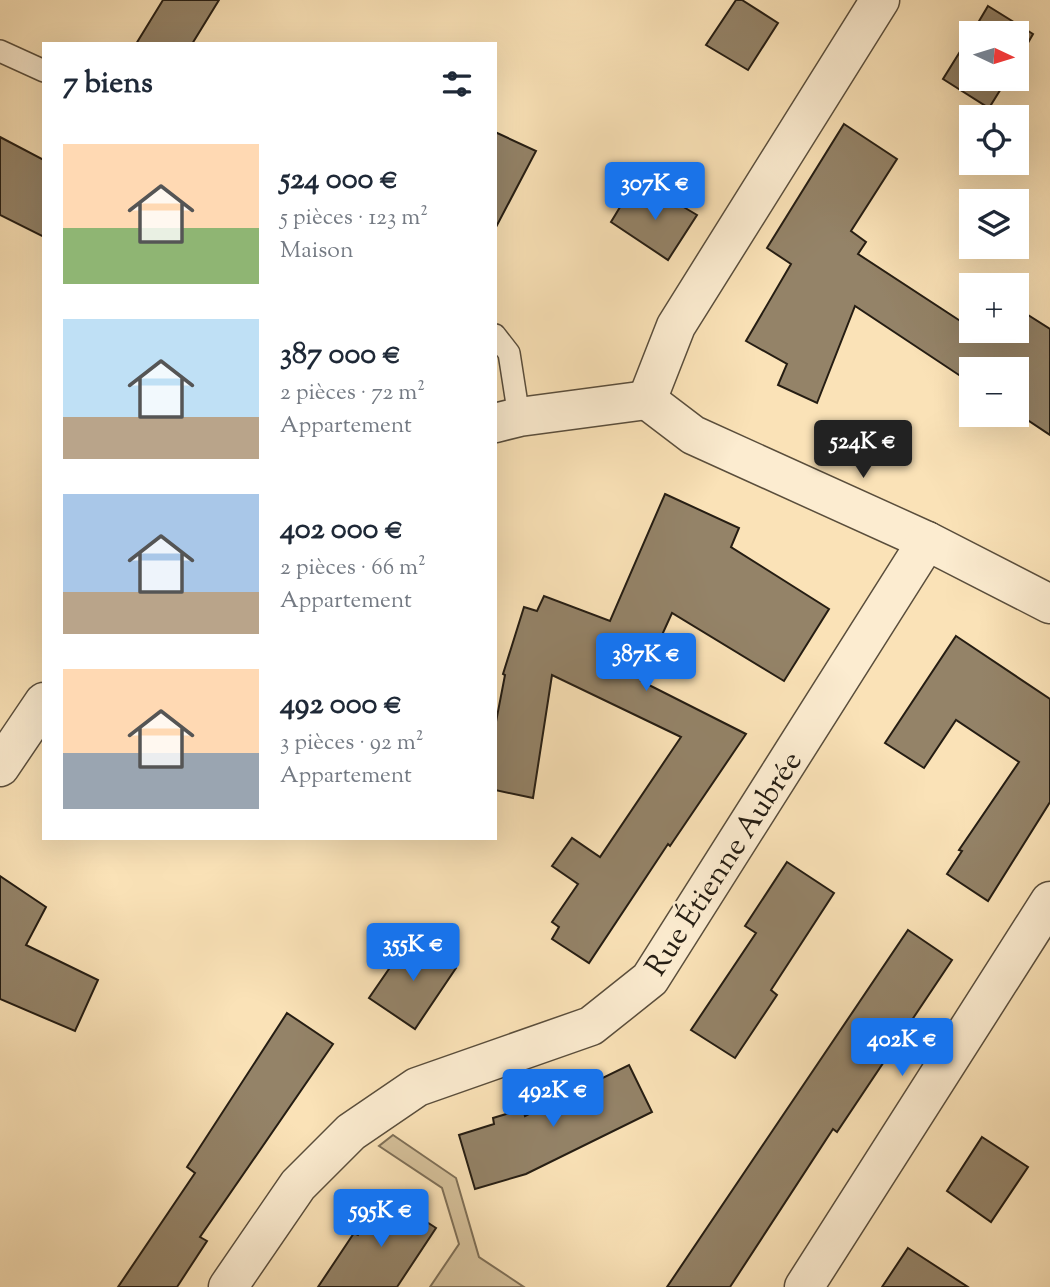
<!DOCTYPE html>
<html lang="fr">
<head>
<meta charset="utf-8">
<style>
	:root { --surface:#fff; --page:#f2f2f3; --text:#1f2937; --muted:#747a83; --accent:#1a73e8 }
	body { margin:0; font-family:"Sorts Mill Goudy",serif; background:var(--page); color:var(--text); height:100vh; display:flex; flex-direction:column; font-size:26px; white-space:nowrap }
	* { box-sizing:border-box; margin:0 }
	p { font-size:23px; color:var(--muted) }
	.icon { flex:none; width:38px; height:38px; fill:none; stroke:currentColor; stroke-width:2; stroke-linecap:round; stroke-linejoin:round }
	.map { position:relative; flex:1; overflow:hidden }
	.details { position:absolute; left:42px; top:42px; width:455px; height:798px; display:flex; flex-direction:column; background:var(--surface); border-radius:0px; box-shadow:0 7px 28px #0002 }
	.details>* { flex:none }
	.needle { width:46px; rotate:94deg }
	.fabs { position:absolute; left:959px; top:21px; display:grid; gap:14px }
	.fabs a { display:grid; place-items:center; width:70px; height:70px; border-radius:0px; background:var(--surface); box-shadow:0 7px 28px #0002; font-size:35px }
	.price { position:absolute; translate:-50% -60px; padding:0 16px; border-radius:7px; background:var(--accent); color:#fff; font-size:23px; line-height:46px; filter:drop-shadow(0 2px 4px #0008) }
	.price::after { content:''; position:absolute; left:50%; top:42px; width:21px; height:16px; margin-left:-10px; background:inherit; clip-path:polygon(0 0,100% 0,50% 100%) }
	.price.on { background:#222; color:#fff }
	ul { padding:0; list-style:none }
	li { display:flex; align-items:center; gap:21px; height:175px; padding:0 21px }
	li span { display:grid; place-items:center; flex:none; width:196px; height:140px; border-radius:0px; color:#555 }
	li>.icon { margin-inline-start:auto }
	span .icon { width:84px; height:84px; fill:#fffc; stroke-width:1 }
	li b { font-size:30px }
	h2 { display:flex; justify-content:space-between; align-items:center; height:84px; padding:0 21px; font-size:30px }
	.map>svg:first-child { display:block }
	.green { fill:#d6c19b; stroke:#7e6f57; stroke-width:2 }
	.building { fill:#948368; stroke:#251d13; stroke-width:2 }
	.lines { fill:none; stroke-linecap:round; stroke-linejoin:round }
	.service-casing { stroke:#5a4e3c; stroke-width:24 }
	.minor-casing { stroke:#5a4e3c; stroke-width:41 }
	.service { stroke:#fcecd0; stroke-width:21 }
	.minor { stroke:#fcecd0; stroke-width:38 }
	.labels { text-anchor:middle; stroke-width:5; stroke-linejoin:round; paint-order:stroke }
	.street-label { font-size:30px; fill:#251d13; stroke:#fcecd0 }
</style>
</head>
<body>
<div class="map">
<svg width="1050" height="1287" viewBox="0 0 1050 1287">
	<rect width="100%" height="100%" fill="#fae2b7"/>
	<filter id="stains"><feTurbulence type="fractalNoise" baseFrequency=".00286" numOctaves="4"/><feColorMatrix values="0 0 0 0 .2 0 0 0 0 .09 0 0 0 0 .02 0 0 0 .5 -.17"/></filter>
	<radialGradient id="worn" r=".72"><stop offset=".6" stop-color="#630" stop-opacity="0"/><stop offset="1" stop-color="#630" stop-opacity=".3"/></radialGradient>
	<polygon class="green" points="393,1135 456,1178 479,1257 524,1287 430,1287 459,1244 442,1188 379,1146"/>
	<g class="building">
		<polygon points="163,0 219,0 192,44 136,44"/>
		<polygon points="736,0 742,0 778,23 748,70 706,45"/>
		<polygon points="988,6 1033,34 1017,62 1017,33 972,33"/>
		<polygon points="971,34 971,79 1007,79 989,108 943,79"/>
		<polygon points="844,124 897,159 851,231 866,242 858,254 971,328 971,331 1017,331 1017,308 1050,329 1050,435 1017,413 1017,369 971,369 971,383 855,306 817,403 778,385 787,364 746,341 791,264 767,248"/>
		<polygon points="495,132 536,151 495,229"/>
		<polygon points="0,137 44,160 44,237 0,215"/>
		<polygon points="655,190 697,215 668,260 611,222 628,194 646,205"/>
		<polygon points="665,494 739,528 731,547 829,609 784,681 672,613 641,681 746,734 670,846 668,844 589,963 552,939 559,927 552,922 578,884 552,866 572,838 600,857 681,737 552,675 533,798 495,790 495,727 505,675 503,674 524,607 537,611 544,596 610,621"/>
		<polygon points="956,636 1050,699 1050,802 988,901 947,874 962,851 959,850 1019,762 956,720 924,768 885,743"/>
		<polygon points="787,862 834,893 771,990 777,995 735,1058 691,1030 756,933 745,926"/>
		<polygon points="0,876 46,907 26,945 98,980 75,1031 0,999"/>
		<polygon points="908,930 952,960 837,1132 833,1129 730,1287 667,1287"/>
		<polygon points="411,937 456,968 415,1029 369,998"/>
		<polygon points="287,1013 333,1044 200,1237 207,1241 177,1287 118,1287 195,1173 187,1167"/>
		<polygon points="629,1065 652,1112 526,1174 475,1189 459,1135 494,1124 493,1118 523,1109 525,1116"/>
		<polygon points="982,1137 1028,1167 991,1222 947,1191"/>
		<polygon points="385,1195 436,1228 397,1287 318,1287 354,1233 358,1235"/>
		<polygon points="908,1248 968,1287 882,1287"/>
	</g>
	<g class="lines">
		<g class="service-casing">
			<g id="service">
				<polyline points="0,51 44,71"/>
				<polyline points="495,335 509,353 519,417"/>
			</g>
		</g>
		<g class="minor-casing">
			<g id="minor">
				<polyline points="647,400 676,326 880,0"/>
				<polyline points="647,400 693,435 927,541 1050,604"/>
				<polyline points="495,423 519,417 647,400"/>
				<polyline points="0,767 44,702"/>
				<polyline points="228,1287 298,1185 351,1132 417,1087 591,1026 650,979 927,541"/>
				<polyline points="804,1287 1050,901"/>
			</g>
		</g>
		<use href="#service" class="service"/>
		<use href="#minor" class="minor"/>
	</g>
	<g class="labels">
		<g class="street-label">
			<text transform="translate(723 863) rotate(-57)" y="10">Rue Étienne Aubrée</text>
		</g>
	</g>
	<rect width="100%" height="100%" filter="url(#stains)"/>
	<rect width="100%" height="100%" fill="url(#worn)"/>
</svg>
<div class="fabs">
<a><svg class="needle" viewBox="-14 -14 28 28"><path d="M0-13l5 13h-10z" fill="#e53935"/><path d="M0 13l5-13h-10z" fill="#747a83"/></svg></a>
<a><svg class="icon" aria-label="locate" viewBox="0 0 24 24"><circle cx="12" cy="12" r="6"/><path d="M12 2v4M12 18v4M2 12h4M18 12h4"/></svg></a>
<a><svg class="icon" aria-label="layers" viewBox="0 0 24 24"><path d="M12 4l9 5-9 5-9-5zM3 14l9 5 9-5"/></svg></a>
<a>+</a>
<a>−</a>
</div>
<b class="price" style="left:655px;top:222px">307K €</b>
<b class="price on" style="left:863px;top:480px">524K €</b>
<b class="price" style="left:646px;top:693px">387K €</b>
<b class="price" style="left:413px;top:983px">355K €</b>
<b class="price" style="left:902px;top:1078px">402K €</b>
<b class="price" style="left:553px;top:1129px">492K €</b>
<b class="price" style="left:381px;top:1249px">595K €</b>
<section class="details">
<h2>7 biens<svg class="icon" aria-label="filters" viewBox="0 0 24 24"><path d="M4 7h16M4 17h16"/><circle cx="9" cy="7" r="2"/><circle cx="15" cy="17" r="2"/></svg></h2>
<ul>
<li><span style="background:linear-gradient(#ffd9b3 60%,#8fb573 0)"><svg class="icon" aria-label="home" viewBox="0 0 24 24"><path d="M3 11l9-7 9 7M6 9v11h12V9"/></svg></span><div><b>524 000 €</b><p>5 pièces · 123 m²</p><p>Maison</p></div></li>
<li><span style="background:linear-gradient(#bfe0f5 70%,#b9a48a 0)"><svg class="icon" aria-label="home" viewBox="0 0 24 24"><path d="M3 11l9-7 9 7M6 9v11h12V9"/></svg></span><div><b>387 000 €</b><p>2 pièces · 72 m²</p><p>Appartement</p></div></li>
<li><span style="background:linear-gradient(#a9c7e8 70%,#b9a48a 0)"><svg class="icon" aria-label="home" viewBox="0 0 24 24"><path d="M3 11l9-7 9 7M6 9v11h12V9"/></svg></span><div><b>402 000 €</b><p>2 pièces · 66 m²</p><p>Appartement</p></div></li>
<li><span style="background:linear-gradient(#ffd9b3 60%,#9aa5b1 0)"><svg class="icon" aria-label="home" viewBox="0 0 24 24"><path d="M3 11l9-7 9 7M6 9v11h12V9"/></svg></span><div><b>492 000 €</b><p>3 pièces · 92 m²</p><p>Appartement</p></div></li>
</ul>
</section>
</div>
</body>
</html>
